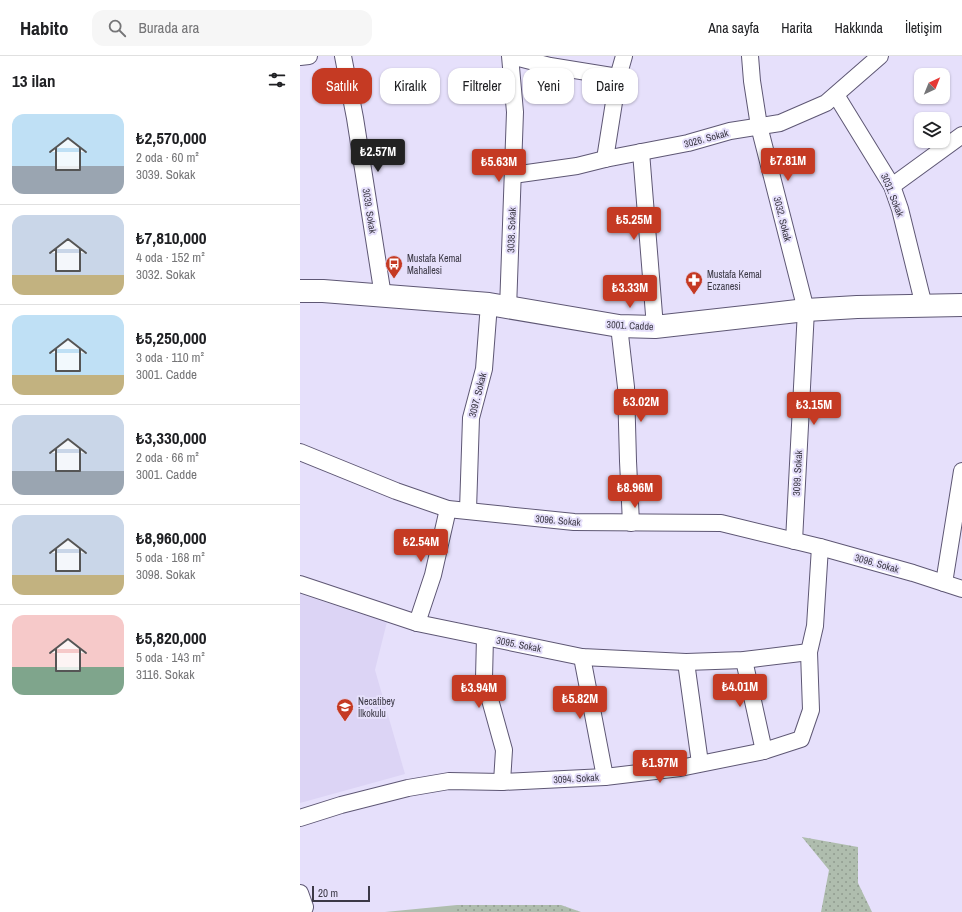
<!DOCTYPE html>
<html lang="tr">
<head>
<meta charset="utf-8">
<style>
	:root { --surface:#fff; --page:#f6f6f6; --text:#202124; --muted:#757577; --line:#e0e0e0; --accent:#c53a23 }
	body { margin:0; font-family:"Archivo Narrow",sans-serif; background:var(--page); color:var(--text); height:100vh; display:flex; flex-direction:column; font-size:15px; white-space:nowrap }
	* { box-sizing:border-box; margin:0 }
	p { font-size:13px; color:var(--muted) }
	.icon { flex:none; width:22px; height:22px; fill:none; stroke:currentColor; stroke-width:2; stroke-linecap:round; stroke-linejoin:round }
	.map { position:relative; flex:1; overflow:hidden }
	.side { display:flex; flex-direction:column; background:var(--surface); width:300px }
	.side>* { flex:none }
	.banner { position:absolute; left:12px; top:12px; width:380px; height:36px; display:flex; gap:8px }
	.needle { width:26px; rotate:43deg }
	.controls { position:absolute; left:614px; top:12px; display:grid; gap:8px }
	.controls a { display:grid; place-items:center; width:36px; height:36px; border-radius:8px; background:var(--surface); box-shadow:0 1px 3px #0004; font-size:20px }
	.scale { position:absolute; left:12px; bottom:10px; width:58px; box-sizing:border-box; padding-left:4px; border:2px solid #3c3946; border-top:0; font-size:11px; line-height:14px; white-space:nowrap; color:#3c3946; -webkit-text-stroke:3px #e6e0fb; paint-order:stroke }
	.price { position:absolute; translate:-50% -34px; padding:0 9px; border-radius:4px; background:var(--accent); color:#fff; font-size:13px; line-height:26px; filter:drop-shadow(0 1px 2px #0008) }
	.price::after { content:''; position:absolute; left:50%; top:24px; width:12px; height:9px; margin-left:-6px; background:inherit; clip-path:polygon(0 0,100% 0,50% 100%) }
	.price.active { background:#222; color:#fff }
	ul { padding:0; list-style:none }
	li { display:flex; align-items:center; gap:12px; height:100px; padding:0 12px }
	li+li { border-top:1px solid var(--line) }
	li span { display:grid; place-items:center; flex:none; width:112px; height:80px; border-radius:12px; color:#555 }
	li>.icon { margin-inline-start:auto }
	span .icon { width:48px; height:48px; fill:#fffc; stroke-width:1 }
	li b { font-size:17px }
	h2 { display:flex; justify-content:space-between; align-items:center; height:48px; padding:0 12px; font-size:17px }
	.tag { padding:0 14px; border-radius:12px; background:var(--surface); box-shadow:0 1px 3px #0004; font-size:14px; line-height:36px }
	.tag.active { background:var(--accent); color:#fff }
	header { display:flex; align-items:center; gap:24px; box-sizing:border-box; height:56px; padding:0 20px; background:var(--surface); border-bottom:1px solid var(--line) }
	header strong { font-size:19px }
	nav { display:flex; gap:22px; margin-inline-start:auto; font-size:14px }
	.search { width:280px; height:36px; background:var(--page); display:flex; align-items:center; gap:10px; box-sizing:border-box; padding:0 14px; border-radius:12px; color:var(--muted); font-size:15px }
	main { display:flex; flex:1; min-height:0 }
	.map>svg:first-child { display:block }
	.built { fill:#dcd4f5 }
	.grass { fill:url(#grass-dots) }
	.park { fill:#afbdae }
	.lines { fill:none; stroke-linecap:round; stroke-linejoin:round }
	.street-casing { stroke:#5e5774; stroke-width:18 }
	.secondary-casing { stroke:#5e5774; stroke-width:24 }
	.street { stroke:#fff; stroke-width:16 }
	.secondary { stroke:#fff; stroke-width:22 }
	.labels { text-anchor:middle; stroke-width:4; stroke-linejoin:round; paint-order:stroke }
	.street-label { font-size:10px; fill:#3c3946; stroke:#e6e0fb }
	.poi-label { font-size:10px; fill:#3c3946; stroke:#e6e0fb; text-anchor:start }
</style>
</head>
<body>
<header>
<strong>Habito</strong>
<div class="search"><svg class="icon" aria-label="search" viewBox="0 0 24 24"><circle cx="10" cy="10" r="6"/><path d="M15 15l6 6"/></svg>Burada ara</div>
<nav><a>Ana sayfa</a><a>Harita</a><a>Hakkında</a><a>İletişim</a></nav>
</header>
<main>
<section class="side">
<h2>13 ilan<svg class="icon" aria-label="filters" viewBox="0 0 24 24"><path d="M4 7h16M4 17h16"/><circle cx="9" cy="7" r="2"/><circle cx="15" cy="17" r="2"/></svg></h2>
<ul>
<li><span style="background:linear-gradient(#bfe0f5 65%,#9aa5b1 0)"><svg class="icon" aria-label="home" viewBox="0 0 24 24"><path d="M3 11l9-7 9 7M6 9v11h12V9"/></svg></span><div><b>₺2,570,000</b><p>2 oda · 60 m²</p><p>3039. Sokak</p></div></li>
<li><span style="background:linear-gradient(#c9d6e8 75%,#c2b280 0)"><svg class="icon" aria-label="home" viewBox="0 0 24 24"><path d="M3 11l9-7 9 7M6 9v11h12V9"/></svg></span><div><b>₺7,810,000</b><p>4 oda · 152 m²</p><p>3032. Sokak</p></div></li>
<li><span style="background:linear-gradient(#bfe0f5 75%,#c2b280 0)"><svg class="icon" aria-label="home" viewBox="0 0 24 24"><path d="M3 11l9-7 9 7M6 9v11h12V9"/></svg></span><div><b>₺5,250,000</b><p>3 oda · 110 m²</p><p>3001. Cadde</p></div></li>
<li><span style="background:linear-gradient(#c9d6e8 70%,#9aa5b1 0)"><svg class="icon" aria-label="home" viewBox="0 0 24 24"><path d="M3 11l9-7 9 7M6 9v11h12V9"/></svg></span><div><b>₺3,330,000</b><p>2 oda · 66 m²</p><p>3001. Cadde</p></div></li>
<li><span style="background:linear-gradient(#c9d6e8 75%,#c2b280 0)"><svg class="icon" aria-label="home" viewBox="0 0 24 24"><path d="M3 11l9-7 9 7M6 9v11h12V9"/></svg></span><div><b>₺8,960,000</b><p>5 oda · 168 m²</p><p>3098. Sokak</p></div></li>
<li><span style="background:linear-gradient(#f6c9c9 65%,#7fa58c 0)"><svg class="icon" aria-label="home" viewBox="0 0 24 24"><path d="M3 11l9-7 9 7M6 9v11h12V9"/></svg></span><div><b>₺5,820,000</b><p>5 oda · 143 m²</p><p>3116. Sokak</p></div></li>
</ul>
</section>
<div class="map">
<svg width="662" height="856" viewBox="0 0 662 856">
	<defs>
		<pattern id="grass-dots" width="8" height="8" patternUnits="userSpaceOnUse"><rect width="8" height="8" fill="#afbdae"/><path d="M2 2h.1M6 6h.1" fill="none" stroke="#909b8f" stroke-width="1.8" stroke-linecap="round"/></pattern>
	</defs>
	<rect width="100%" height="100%" fill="#e6e0fb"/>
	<polygon class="built" points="0,538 87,566 75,614 105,718 0,747"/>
	<g class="grass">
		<polygon points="502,781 558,791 558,827 572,856 521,856 529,814"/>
		<polygon points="157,849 261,849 281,856 157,856"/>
	</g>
	<polygon class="park" points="157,849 157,856 85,856"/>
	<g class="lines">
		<g class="street-casing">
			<g id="street">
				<polyline points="43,0 55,62 83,240"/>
				<polyline points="211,0 250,10 318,21"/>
				<polyline points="450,0 452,25 459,70 506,254 494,485"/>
				<polyline points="0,1 9,0"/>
				<polyline points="536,39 592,130 600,153 624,250"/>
				<polyline points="341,96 355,271"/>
				<polyline points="305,103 318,21 324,0"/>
				<polyline points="213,119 277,110 305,103 388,87 430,75 480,67 526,47 580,0"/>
				<polyline points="592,130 662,79"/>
				<polyline points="208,253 215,56 210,0"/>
				<polyline points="319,270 326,331 328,405 331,467"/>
				<polyline points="0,396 96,435 148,453 274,466 421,467 520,491 613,517 662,533"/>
				<polyline points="168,454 171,362 184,313 189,248"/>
				<polyline points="644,527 662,415"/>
				<polyline points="0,528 117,567 282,601 386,606 444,604 509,596"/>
				<polyline points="117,567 133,519 148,453"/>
				<polyline points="185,581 184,622 204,694 202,726"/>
				<polyline points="282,601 305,721"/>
				<polyline points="444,604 464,695"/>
				<polyline points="386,606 400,707"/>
				<polyline points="0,762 41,749 108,732 149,725 202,726 305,721 380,712 464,695 501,683 511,654 509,596 515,570 520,491"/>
				<polyline points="0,837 5,851 3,856"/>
			</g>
		</g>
		<g class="secondary-casing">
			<polyline id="secondary" points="0,235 23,235 189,248 319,270 355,271 506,254 557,251 662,249"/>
		</g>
		<use href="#street" class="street"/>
		<use href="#secondary" class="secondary"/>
	</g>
	<defs>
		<g id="bus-pin" transform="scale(0.9)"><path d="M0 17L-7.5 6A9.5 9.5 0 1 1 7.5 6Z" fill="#c53a23" stroke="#e6e0fb"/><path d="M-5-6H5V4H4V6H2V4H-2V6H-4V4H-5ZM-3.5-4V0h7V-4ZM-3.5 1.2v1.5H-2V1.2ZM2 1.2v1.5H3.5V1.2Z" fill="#fff"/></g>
		<g id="pharmacy-pin" transform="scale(0.9)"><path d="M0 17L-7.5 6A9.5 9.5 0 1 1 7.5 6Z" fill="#c53a23" stroke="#e6e0fb"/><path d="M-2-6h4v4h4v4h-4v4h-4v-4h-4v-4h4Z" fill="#fff"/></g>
		<g id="school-pin" transform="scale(0.9)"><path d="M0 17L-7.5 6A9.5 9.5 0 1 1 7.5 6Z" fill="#c53a23" stroke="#e6e0fb"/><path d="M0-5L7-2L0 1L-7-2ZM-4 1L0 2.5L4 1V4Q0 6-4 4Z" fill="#fff"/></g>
	</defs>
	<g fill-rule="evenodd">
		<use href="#bus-pin" x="94" y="208"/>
		<use href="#pharmacy-pin" x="394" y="224"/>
		<use href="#school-pin" x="45" y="651"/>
	</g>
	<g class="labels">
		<g class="street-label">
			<text transform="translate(406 82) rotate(-15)" y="4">3026. Sokak</text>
			<text transform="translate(593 139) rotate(68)" y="4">3031. Sokak</text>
			<text transform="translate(70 155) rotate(81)" y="4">3039. Sokak</text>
			<text transform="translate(483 163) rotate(76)" y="4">3032. Sokak</text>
			<text transform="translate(211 174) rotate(-88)" y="4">3038. Sokak</text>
			<text transform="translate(330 269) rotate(3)" y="4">3001. Cadde</text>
			<text transform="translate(177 339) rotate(-76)" y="4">3097. Sokak</text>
			<text transform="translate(497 417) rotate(-87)" y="4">3099. Sokak</text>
			<text transform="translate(258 464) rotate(5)" y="4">3096. Sokak</text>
			<text transform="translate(577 507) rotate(16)" y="4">3096. Sokak</text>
			<text transform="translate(219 588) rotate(11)" y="4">3095. Sokak</text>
			<text transform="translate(276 722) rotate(-3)" y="4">3094. Sokak</text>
		</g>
		<g class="poi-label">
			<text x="107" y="206">Mustafa Kemal<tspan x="107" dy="12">Mahallesi</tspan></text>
			<text x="407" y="222">Mustafa Kemal<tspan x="407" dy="12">Eczanesi</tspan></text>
			<text x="58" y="649">Necatibey<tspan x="58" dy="12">İlkokulu</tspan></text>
		</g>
	</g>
</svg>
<div class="controls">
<a><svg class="needle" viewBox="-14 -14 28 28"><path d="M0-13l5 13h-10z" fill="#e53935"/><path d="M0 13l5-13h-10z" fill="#757577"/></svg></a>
<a><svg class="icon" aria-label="layers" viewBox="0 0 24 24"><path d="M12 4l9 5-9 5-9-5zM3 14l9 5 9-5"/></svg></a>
</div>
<div class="scale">20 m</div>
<b class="price active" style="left:78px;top:117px">₺2.57M</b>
<b class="price" style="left:488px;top:126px">₺7.81M</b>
<b class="price" style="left:199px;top:127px">₺5.63M</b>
<b class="price" style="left:334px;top:185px">₺5.25M</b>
<b class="price" style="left:330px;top:253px">₺3.33M</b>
<b class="price" style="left:341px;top:367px">₺3.02M</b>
<b class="price" style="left:514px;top:370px">₺3.15M</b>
<b class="price" style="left:335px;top:453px">₺8.96M</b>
<b class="price" style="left:121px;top:507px">₺2.54M</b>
<b class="price" style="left:440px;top:652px">₺4.01M</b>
<b class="price" style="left:179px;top:653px">₺3.94M</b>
<b class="price" style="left:280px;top:664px">₺5.82M</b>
<b class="price" style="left:360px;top:728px">₺1.97M</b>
<div class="banner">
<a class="tag active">Satılık</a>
<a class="tag">Kiralık</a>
<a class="tag">Filtreler</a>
<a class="tag">Yeni</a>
<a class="tag">Daire</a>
</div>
</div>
</main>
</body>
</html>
